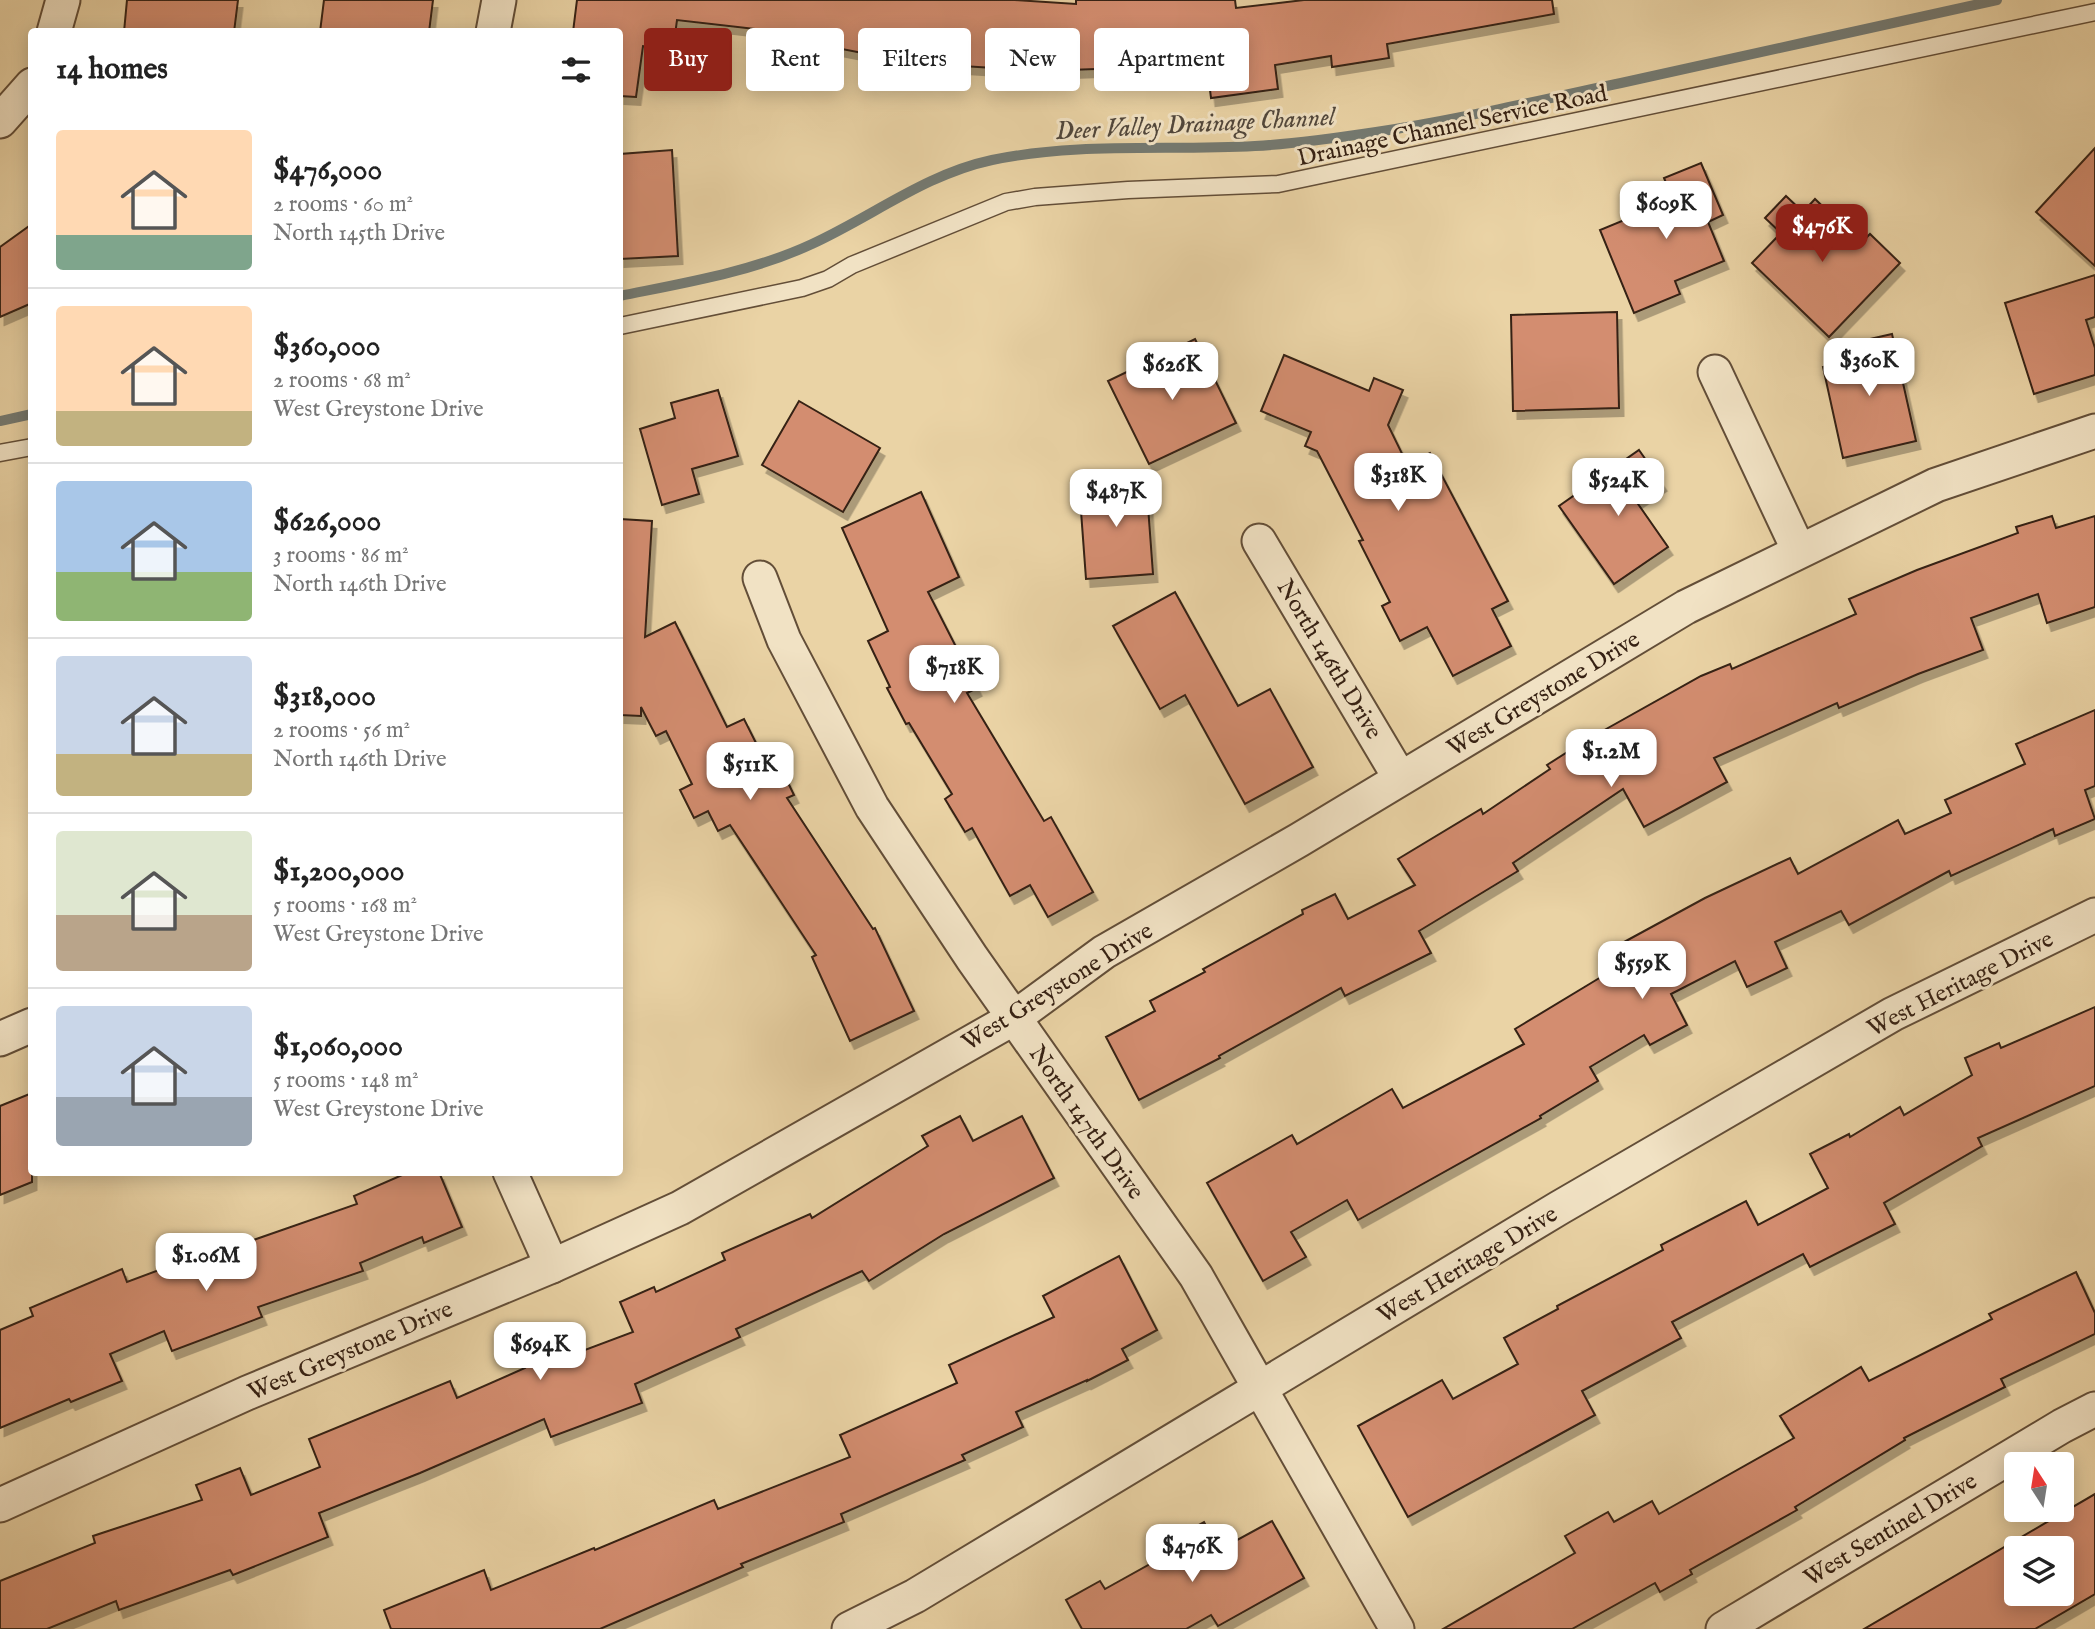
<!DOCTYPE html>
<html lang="en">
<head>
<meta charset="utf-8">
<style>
	:root { --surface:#fff; --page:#f6f6f6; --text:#222; --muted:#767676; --line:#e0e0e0; --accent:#8f2418 }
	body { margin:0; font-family:"IM FELL English",serif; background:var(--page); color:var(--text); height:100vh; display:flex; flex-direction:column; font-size:26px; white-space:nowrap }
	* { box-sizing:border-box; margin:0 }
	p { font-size:23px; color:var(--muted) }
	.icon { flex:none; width:38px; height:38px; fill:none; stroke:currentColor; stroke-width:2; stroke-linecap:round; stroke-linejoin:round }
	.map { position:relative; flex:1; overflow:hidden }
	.details { position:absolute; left:28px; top:28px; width:595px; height:1148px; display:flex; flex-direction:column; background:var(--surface); border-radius:7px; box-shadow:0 4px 18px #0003 }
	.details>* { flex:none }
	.hud { position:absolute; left:644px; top:28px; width:665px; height:63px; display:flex; gap:14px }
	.needle { width:46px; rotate:348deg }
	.fabs { position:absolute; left:2004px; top:1452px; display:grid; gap:14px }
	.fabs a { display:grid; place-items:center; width:70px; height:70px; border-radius:7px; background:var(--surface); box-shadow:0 4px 18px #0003; font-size:35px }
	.price { position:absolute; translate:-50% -60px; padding:0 16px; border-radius:14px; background:#fff; color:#222; font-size:23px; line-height:46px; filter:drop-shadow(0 2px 4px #0008) }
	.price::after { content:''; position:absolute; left:50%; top:42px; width:21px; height:16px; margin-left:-10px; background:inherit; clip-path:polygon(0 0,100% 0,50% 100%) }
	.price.selected { background:var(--accent); color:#fff }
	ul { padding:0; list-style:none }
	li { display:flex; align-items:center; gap:21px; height:175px; padding:0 28px }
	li+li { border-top:2px solid var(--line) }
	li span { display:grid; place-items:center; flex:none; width:196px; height:140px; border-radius:7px; color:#555 }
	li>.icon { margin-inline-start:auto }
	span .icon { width:84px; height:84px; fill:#fffc; stroke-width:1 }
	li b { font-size:30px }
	h2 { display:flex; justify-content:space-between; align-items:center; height:84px; padding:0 28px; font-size:30px }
	.tag { padding:0 24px; border-radius:7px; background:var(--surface); box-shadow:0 4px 18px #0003; font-size:24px; line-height:63px }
	.tag.selected { background:var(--accent); color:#fff }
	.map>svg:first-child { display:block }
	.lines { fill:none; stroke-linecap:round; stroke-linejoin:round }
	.stream { stroke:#747a72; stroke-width:10 }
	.building { fill:#d38d70; stroke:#362113; stroke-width:2; fill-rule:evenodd; filter:url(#shadow) }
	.service-casing { stroke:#634e38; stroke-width:19 }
	.minor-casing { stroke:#634e38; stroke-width:37 }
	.service { stroke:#f1e2c4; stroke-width:16 }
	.minor { stroke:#f1e2c4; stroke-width:33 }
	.labels { text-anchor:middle; stroke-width:6; stroke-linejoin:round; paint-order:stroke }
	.street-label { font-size:24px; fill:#362113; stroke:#f1e2c4 }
	.water-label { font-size:26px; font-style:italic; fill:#50463b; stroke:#f1e2c4 }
</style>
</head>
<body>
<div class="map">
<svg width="2095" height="1629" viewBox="0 0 2095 1629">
	<defs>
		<filter id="shadow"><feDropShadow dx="4.5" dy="8" stdDeviation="0" flood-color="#0004"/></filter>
	</defs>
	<rect width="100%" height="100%" fill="#ead3a5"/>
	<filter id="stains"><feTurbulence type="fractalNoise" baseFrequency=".00286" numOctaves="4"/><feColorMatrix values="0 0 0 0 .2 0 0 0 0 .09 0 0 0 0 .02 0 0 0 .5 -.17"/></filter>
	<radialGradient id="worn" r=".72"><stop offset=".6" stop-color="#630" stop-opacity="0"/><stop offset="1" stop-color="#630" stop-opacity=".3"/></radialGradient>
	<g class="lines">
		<g class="stream">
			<path d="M620,296c64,-13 132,-24 192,-52 61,-28 114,-70 180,-84 87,-18 176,-9 263,-14 40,-2 81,-8 121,-14 82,-12 163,-32 245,-49 125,-28 251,-55 376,-83"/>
			<polyline points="0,421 32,414"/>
		</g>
	</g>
	<g class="building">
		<polygon points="127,0 238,0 234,32 124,32"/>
		<polygon points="324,0 433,0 429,32 320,32"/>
		<polygon points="577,0 1015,0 1076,4 1076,0 1235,0 1236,8 1304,0 1552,0 1554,14 1387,44 1389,58 1332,67 1331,56 1275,65 1278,89 1211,98 1207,65 1041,71 914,63 816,44 817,36 677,20 673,50 643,46 636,97 620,96 620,32 573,32"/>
		<polygon points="2095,148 2095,266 2036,212"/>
		<polygon points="672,150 678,256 620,259 620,154"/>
		<polygon points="1701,163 1723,215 1708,222 1724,261 1675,281 1680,294 1634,313 1600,230 1673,200 1664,178"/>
		<polygon points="1786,196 1803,212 1815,199 1861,243 1870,234 1900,263 1829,337 1752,263 1781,233 1765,218"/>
		<polygon points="32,224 32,303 0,317 0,247"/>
		<polygon points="2095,275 2095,317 2086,320 2095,348 2095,375 2034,394 2005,303"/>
		<polygon points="1617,312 1619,408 1513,411 1511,315"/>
		<polygon points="1892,334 1916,441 1843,458 1823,367 1854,360 1839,346"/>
		<polygon points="1195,339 1236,423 1149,464 1108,381"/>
		<polygon points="1284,355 1369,391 1374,378 1403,390 1388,425 1407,464 1430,453 1508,601 1492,609 1511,646 1453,676 1427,627 1400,641 1382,606 1390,602 1359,541 1363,540 1317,451 1305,446 1311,432 1261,411"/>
		<polygon points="718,390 738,456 692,469 699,494 662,505 640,429 675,418 671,403"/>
		<polygon points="799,401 880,448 843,512 762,465"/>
		<polygon points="1639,450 1662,483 1636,501 1668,547 1614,584 1559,506"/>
		<polygon points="1146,479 1153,574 1086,579 1079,484"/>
		<polygon points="921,492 959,577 928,592 977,688 967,693 1044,821 1051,817 1093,892 1048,917 1030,885 1010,896 972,828 965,832 945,799 952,794 909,723 906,724 887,688 890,687 868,641 888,631 842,528"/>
		<polygon points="2052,516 2056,528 2095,516 2095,607 2047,623 2038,594 1971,618 1983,650 1918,674 1839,708 1837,703 1714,758 1727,782 1644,827 1623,789 1513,863 1518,871 1419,931 1431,953 1345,996 1341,988 1219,1056 1220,1058 1139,1100 1106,1037 1155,1011 1150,1001 1205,972 1203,969 1303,914 1302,910 1335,894 1348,919 1415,885 1398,859 1481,809 1483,814 1550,769 1547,765 1583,742 1701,676 1730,664 1732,669 1856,614 1849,599 1917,570 2018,533 2016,527"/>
		<polygon points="620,519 652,521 645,637 675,622 727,727 744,719 765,761 775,756 794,795 787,798 873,929 875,928 914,1011 850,1041 812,957 816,955 730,825 718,831 708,811 694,818 680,790 692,784 666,731 656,736 641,707 641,716 620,715"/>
		<polygon points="1175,592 1238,706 1270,689 1313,767 1245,804 1185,695 1160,709 1113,626"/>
		<polygon points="2095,710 2095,786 2085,790 2095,819 2055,836 2053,829 1951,876 1949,871 1849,925 1841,911 1775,942 1787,968 1747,987 1735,961 1671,994 1687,1025 1650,1045 1644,1035 1590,1067 1598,1081 1540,1116 1541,1118 1358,1220 1347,1200 1291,1232 1306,1257 1263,1281 1207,1183 1292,1135 1297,1144 1392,1089 1403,1108 1524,1044 1515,1029 1611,971 1602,954 1705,898 1790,858 1798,874 1898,820 1905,834 1951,813 1945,800 2025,764 2016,744"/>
		<polygon points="2095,1007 2095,1086 1978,1138 1982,1146 1884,1203 1895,1224 1810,1267 1803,1254 1672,1322 1681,1338 1582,1391 1595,1415 1408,1517 1358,1426 1442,1380 1453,1399 1518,1364 1504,1338 1558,1309 1557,1306 1663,1250 1661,1245 1746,1201 1758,1225 1828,1188 1810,1154 1849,1134 1850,1137 1900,1107 1904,1115 1972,1075 1965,1058 1999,1043 2001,1048"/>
		<polygon points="32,1093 32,1182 0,1195 0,1106"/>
		<polygon points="960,1116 973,1141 1022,1116 1054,1178 944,1234 869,1281 862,1271 736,1329 740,1337 635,1384 642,1403 551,1437 544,1419 420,1473 319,1513 328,1537 233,1575 230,1570 119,1610 116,1601 47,1629 0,1629 0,1581 95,1543 93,1536 202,1500 196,1485 240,1468 251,1495 320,1467 309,1439 450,1381 457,1398 525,1368 517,1346 559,1330 569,1356 633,1332 620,1302 654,1287 656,1292 725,1260 722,1253 810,1214 812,1218 928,1146 922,1136"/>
		<polygon points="409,1172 439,1172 462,1227 424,1243 422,1237 360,1263 363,1271 258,1307 262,1317 172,1351 164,1331 110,1354 122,1381 71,1402 69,1399 0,1428 0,1330 33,1316 30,1308 122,1269 127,1282 234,1242 236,1246 357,1204 354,1196"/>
		<polygon points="1119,1256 1157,1330 1122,1349 1128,1360 1087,1381 1087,1380 1016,1412 1023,1427 962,1455 965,1460 841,1514 844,1522 741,1564 743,1567 600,1629 391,1629 384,1610 484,1570 491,1590 594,1548 595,1550 714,1500 718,1509 850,1457 840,1435 957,1383 949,1365 1054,1317 1043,1296"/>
		<polygon points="2076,1272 2095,1313 2095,1334 2001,1379 2005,1387 1904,1438 1905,1440 1795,1507 1797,1510 1690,1570 1692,1574 1660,1592 1655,1583 1572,1629 1443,1629 1575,1553 1565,1536 1608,1512 1614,1522 1652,1501 1659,1514 1794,1438 1780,1416 1861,1367 1869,1381 1992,1319 1989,1314"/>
		<path d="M2095,1494v100l-60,35h-171zM2016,1549h46v45h-46z"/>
		<polygon points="1272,1521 1304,1578 1218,1626 1211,1615 1186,1629 1082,1629 1066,1600 1100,1581 1105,1589 1175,1550 1170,1541 1204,1522 1219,1550"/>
	</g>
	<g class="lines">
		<g class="service-casing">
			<g id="service">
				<polyline points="620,326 802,288 828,279 852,265 1006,202 1035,197 1128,190 1278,184 2095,12"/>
				<polyline points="0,453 32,447"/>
			</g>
		</g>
		<g class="minor-casing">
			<g id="minor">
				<polyline points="54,32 63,0"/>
				<polyline points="493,32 499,0"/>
				<polyline points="0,121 32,85"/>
				<polyline points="1715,372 1799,551"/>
				<polyline points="1259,541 1400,778"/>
				<polyline points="760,578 784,640 872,807 972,958 1196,1276 1397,1629"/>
				<polyline points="0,1039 32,1025"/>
				<polyline points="510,1172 552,1266"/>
				<polyline points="0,1505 247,1393 552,1266 680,1208 1014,1018 1104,952 1299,840 1686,607 1936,485 2095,431"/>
				<polyline points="849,1629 915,1596 1559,1208 1893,1014 2095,915"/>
				<polyline points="1723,1629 2062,1426 2095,1409"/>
			</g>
		</g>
		<use href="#service" class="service"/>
		<use href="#minor" class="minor"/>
	</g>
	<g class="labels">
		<g class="street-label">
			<text transform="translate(1452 125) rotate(-12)" y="8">Drainage Channel Service Road</text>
			<text transform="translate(1330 659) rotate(59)" y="8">North 146th Drive</text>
			<text transform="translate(1543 693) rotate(-31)" y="8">West Greystone Drive</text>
			<text transform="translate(1960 983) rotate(-27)" y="8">West Heritage Drive</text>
			<text transform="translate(1057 986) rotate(-32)" y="8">West Greystone Drive</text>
			<text transform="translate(1087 1122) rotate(55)" y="8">North 147th Drive</text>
			<text transform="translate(1467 1264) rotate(-31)" y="8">West Heritage Drive</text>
			<text transform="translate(350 1350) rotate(-23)" y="8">West Greystone Drive</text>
			<text transform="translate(1890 1529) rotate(-31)" y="8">West Sentinel Drive</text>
		</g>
		<g class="water-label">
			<text transform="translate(1195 123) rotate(-3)" y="9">Deer Valley Drainage Channel</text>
		</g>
	</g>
	<rect width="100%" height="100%" filter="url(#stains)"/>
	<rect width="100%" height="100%" fill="url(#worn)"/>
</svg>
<div class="fabs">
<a><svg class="needle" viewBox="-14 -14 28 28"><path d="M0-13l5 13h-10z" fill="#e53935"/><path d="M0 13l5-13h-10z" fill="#767676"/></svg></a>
<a><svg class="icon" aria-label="layers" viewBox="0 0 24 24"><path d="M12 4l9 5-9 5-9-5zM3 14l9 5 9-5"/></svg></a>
</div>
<b class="price" style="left:1666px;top:241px">$609K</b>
<b class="price selected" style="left:1822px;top:264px">$476K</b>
<b class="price" style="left:1869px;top:398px">$360K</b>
<b class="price" style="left:1172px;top:402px">$626K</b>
<b class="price" style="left:1398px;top:513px">$318K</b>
<b class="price" style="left:1618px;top:518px">$524K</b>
<b class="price" style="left:1116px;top:529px">$487K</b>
<b class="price" style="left:954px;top:705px">$718K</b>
<b class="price" style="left:1611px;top:789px">$1.2M</b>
<b class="price" style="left:750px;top:802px">$511K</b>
<b class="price" style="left:1642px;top:1001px">$559K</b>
<b class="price" style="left:206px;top:1293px">$1.06M</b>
<b class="price" style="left:540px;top:1382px">$694K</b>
<b class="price" style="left:1192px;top:1584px">$476K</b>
<div class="hud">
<a class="tag selected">Buy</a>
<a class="tag">Rent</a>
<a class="tag">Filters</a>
<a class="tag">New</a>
<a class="tag">Apartment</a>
</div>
<section class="details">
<h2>14 homes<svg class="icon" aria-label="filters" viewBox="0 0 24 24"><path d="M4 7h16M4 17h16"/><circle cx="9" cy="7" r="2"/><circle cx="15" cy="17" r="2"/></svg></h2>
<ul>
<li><span style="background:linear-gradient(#ffd9b3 75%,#7fa58c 0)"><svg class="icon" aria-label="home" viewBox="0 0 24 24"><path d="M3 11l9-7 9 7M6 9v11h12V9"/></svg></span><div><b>$476,000</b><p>2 rooms · 60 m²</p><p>North 145th Drive</p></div></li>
<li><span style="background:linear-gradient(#ffd9b3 75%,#c2b280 0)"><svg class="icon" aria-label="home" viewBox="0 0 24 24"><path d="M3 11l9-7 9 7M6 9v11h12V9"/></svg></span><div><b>$360,000</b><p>2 rooms · 68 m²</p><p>West Greystone Drive</p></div></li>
<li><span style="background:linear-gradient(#a9c7e8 65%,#8fb573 0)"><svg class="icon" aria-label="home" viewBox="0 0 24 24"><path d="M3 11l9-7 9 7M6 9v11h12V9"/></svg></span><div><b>$626,000</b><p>3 rooms · 86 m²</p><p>North 146th Drive</p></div></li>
<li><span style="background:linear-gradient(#c9d6e8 70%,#c2b280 0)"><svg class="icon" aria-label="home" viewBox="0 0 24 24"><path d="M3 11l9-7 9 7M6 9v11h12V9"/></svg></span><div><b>$318,000</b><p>2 rooms · 56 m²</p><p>North 146th Drive</p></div></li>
<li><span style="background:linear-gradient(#dfe7d0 60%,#b9a48a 0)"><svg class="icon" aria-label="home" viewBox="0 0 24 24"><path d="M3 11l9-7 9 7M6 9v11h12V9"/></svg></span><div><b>$1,200,000</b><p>5 rooms · 168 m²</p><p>West Greystone Drive</p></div></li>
<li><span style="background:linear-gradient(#c9d6e8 65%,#9aa5b1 0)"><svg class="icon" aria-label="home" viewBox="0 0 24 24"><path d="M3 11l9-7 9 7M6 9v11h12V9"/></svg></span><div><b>$1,060,000</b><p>5 rooms · 148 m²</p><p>West Greystone Drive</p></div></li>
</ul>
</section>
</div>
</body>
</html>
